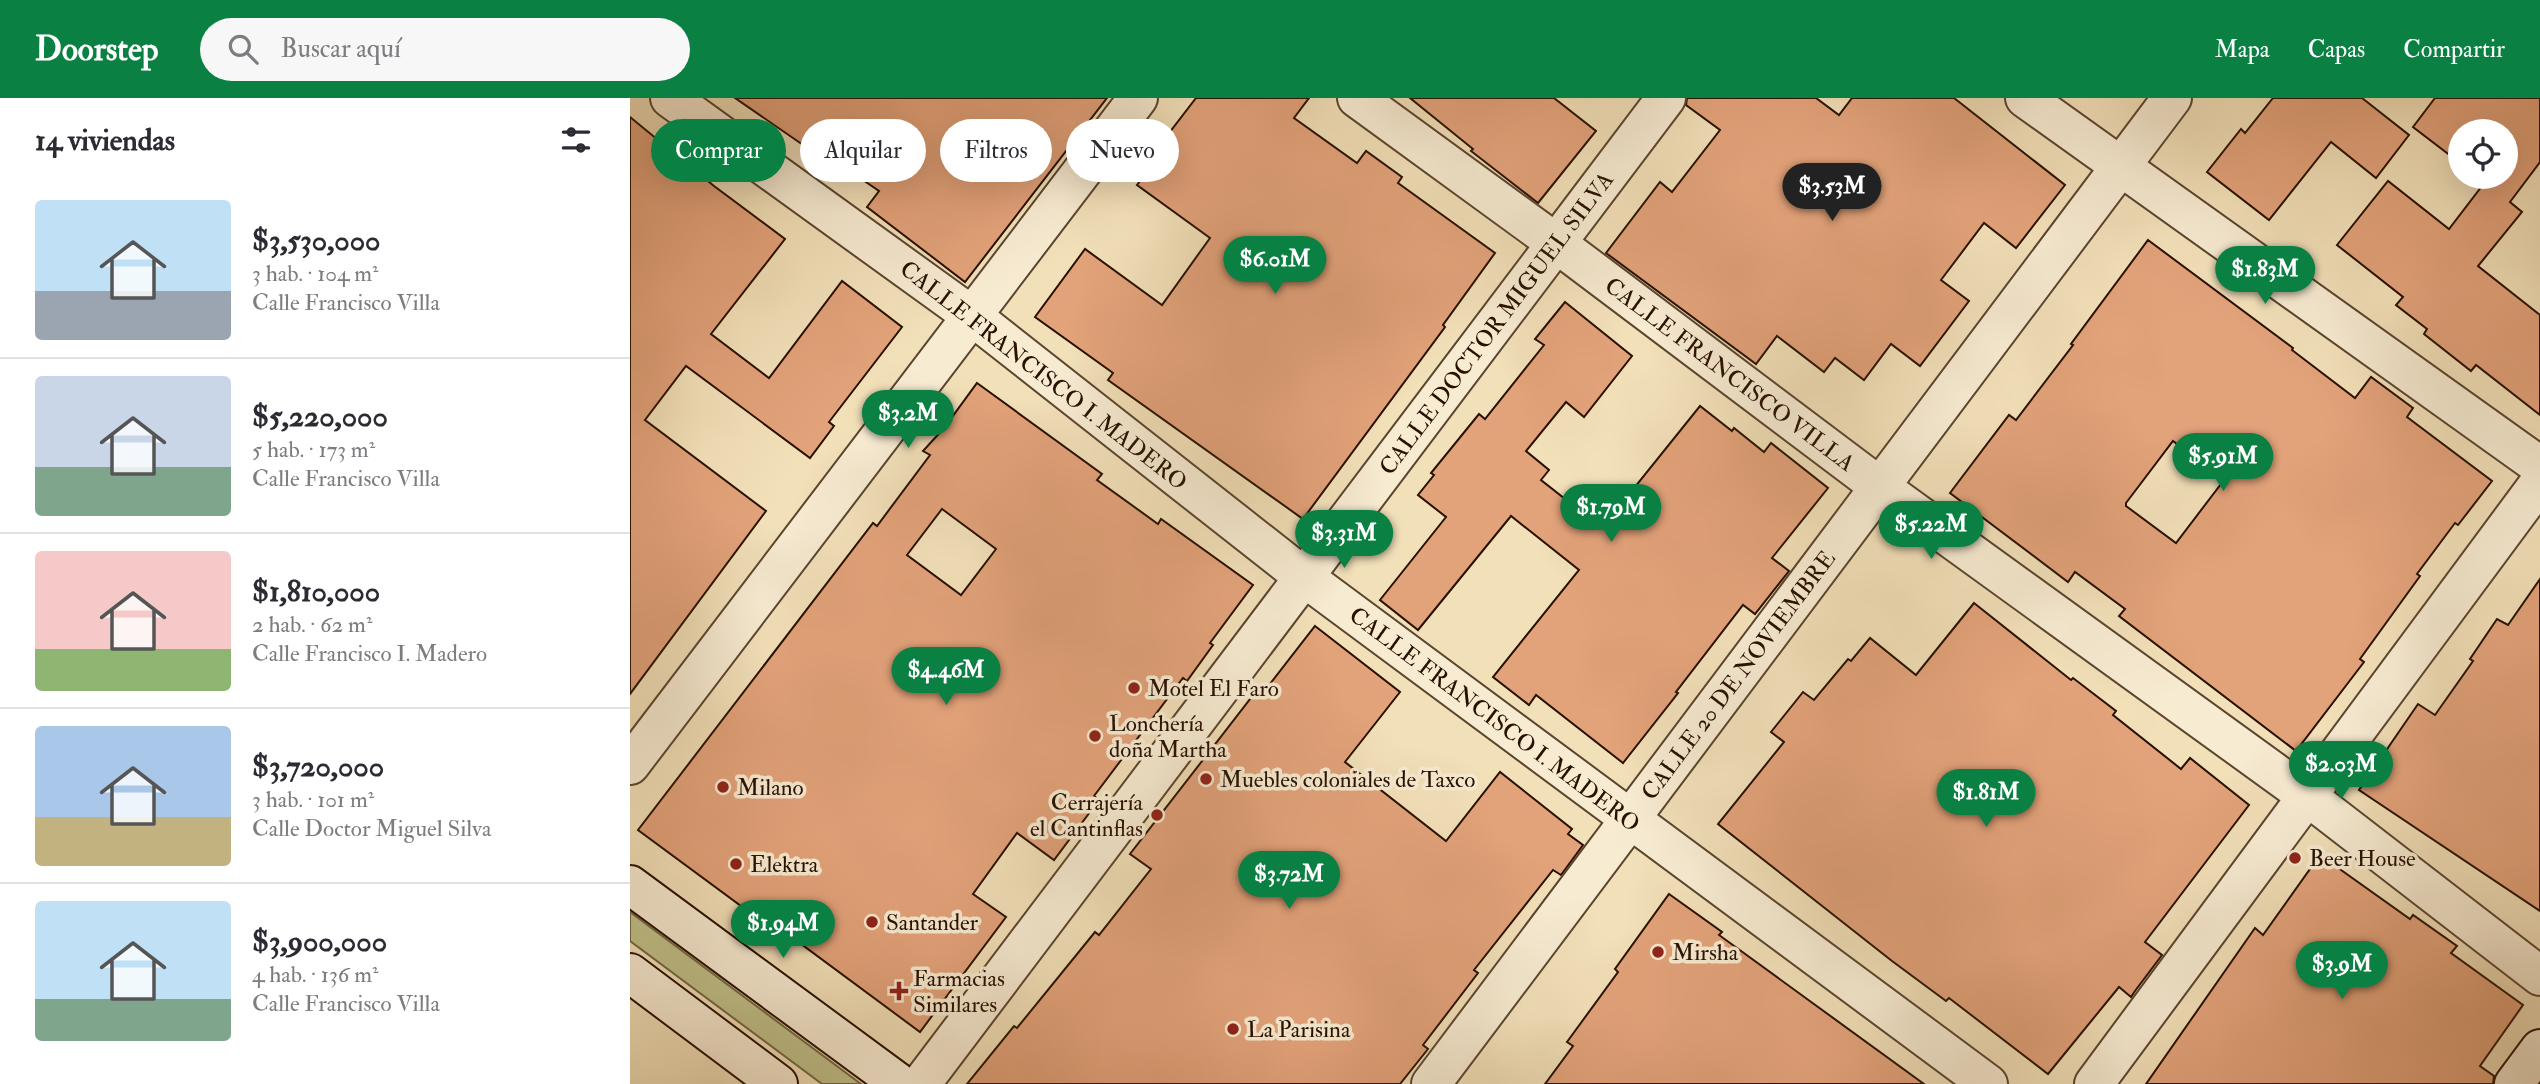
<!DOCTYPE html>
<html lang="es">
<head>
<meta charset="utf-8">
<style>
	:root { --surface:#fff; --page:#f7f7f7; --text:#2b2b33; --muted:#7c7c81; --line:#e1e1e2; --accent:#0b8043 }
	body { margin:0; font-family:"IM FELL Double Pica",serif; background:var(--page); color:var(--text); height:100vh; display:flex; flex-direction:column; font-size:26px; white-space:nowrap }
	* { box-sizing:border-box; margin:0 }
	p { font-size:23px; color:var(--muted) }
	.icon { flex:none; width:38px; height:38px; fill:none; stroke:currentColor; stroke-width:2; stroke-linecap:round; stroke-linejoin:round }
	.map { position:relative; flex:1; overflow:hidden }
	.details { display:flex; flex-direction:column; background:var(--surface); width:630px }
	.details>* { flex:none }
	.banner { position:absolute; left:21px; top:21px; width:665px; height:63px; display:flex; gap:14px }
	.buttons { position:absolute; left:1818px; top:21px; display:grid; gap:14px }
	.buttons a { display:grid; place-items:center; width:70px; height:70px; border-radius:50%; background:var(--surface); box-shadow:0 7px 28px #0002; font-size:35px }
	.price { position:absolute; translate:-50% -60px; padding:0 16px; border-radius:24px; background:var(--accent); color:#fff; font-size:23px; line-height:46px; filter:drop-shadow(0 2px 4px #0008) }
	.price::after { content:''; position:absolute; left:50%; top:42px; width:21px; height:16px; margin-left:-10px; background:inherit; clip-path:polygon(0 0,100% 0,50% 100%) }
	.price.selected { background:#222; color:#fff }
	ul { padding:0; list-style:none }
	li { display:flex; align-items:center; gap:21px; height:175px; padding:0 35px }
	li+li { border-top:2px solid var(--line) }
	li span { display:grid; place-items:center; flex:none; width:196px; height:140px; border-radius:7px; color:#555 }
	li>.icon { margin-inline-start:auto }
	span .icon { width:84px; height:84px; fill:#fffc; stroke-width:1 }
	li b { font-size:30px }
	h2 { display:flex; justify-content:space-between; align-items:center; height:84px; padding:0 35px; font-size:30px }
	.pill { padding:0 24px; border-radius:32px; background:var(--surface); box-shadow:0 7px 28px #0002; font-size:24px; line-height:63px }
	.pill.selected { background:var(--accent); color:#fff }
	header { display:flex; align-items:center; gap:42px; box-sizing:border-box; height:98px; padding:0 35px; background:var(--accent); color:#fff }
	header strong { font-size:33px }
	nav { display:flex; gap:38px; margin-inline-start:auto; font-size:24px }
	.search { width:490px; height:63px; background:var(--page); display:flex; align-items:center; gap:18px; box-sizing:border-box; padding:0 24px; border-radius:38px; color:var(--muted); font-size:26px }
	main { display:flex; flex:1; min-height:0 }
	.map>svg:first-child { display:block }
	.green { fill:#c0c18b; stroke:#746846; stroke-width:2 }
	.building { fill:#e2a27a; stroke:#281000; stroke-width:2; fill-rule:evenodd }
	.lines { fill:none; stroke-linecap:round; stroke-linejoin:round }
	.street-casing { stroke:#5a442e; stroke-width:42 }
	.secondary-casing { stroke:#281000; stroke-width:42 }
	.street { stroke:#f7ebd2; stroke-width:38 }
	.secondary { stroke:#f7ebd2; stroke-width:38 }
	.poi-dot { fill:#8f2418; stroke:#f7ebd2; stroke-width:2.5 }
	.labels { text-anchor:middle; stroke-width:7; stroke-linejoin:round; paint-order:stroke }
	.street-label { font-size:23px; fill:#281000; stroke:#f7ebd2 }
	.poi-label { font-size:23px; fill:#281000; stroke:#f7ebd2; text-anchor:start }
</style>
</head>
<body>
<header>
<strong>Doorstep</strong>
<div class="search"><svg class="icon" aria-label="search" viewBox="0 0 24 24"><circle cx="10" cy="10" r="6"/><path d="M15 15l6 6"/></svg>Buscar aquí</div>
<nav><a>Mapa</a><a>Capas</a><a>Compartir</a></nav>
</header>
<main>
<section class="details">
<h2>14 viviendas<svg class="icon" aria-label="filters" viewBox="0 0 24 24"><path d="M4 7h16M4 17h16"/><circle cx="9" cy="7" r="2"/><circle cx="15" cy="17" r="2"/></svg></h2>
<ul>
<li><span style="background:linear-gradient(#bfe0f5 65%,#9aa5b1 0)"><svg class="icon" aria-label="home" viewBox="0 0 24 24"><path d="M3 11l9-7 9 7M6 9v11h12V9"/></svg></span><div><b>$3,530,000</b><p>3 hab. · 104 m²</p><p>Calle Francisco Villa</p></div></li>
<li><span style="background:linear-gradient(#c9d6e8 65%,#7fa58c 0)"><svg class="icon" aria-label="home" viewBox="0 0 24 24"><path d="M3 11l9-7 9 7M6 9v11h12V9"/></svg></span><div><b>$5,220,000</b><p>5 hab. · 173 m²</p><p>Calle Francisco Villa</p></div></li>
<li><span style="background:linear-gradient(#f6c9c9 70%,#8fb573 0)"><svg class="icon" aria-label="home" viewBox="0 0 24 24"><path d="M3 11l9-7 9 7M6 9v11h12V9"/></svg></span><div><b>$1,810,000</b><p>2 hab. · 62 m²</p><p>Calle Francisco I. Madero</p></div></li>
<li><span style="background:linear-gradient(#a9c7e8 65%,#c2b280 0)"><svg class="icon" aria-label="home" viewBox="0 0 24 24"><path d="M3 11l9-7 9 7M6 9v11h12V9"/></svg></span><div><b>$3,720,000</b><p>3 hab. · 101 m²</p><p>Calle Doctor Miguel Silva</p></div></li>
<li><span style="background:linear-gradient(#bfe0f5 70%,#7fa58c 0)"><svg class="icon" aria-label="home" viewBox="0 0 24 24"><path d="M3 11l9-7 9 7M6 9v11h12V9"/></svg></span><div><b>$3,900,000</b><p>4 hab. · 136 m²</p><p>Calle Francisco Villa</p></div></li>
</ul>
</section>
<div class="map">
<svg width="1910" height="986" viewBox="0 0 1910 986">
	<rect width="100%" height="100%" fill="#f2e0b9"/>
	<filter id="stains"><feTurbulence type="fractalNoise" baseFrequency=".00286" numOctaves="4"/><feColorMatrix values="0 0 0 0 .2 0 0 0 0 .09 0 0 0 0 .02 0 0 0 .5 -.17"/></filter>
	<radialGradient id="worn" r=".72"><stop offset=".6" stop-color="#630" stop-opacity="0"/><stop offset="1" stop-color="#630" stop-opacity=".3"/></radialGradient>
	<polygon class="green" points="0,814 231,986 192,986 0,843"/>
	<g class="building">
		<polygon points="105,0 477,0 335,184 237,109 249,93 192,54 189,58"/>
		<polygon points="566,0 679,0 664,20 727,65 736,53 772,79 768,85 865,155 813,227 815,229 673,421 478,282 483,275 405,219 455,151 532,207 580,140 507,87 528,59 523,56"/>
		<polygon points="780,0 924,0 966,33 908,105 841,53 843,51"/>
		<polygon points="1057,0 1186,0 1209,17 1222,0 1324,0 1435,87 1386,150 1354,125 1311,182 1339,203 1290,268 1261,246 1234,282 1205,260 1194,274 1147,238 1126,266 976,155 1030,84 1042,94 1090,32 1056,7"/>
		<polygon points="1643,0 1732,0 1779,37 1746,80 1701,44 1639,122 1577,74 1611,31 1615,35"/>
		<polygon points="1805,0 1910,0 1910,64 1880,104 1892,114 1848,168 1910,217 1910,317 1846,267 1841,273 1794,236 1797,231 1766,207 1773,199 1707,147 1758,83 1819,131 1855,84 1849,79 1876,79 1876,33 1830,33 1830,65 1783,29"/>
		<polygon points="0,19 84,88 155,141 81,236 139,280 212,183 272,229 199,324 204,328 180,360 56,268 15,322 136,413 0,596"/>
		<path d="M1518,142l145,108 -1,2 63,48 16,-21 42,31 -6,9 85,64 -34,44 -3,-2 -38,51 3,2 -60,83 4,3 -68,89 -177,-135 6,-7 -50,-37 -7,10 -118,-89 59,-78 7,5 57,-75 -2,-1zM1543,343l51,39 -48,63 -50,-37v-3z"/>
		<polygon points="935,204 1002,258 954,319 936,304 896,353 919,372 911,382 972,430 1070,308 1102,333 1104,330 1134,354 1141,345 1198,390 1142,460 1159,473 1125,516 1113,507 1046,594 1048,595 993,665 906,597 899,607 863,579 949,472 881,418 788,532 750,502 816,419 788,397 804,377 801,375 849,316 855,321 914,247 905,241"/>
		<path d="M347,285l125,91 -5,6 61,44 3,-5 92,66 -43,58 3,2 -26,36 -4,-3 -89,118 5,4 -45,60 -37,-27 -44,61 33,23 -86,115 -142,-105 -3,4 -137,-101 235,-307 4,3 53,-71 -7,-4 21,-23zM312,411l54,40 -35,46 -54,-40z"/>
		<polygon points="1910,481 1910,813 1729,692 1788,606 1805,617 1843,563 1840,561 1867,521 1878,527"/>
		<polygon points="1344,505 1441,582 1443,580 1486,613 1483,617 1551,671 1560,660 1619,707 1515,844 1532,857 1505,893 1501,899 1489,889 1418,976 1319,900 1316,903 1262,863 1088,726 1154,644 1141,634 1173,594 1184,602 1218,561 1221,563 1240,540 1286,577"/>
		<polygon points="685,528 770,594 715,664 816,743 870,674 942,731 938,736 953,747 931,777 923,772 844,872 848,875 793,947 798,951 770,986 337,986 384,928 387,930 465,834 469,837 521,771 500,756 624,596 629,600"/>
		<polygon points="1690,757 1780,821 1783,817 1827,848 1821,855 1893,907 1850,968 1864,978 1863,986 1516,986 1625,830 1633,837"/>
		<polygon points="1039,796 1092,834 1089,837 1294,986 915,986 943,948 937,944 988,874 985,871"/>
	</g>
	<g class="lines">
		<g class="street-casing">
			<g id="street">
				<polyline points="40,0 342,218 674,479 1358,986"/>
				<polyline points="727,0 926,145 1250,389 1677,698 1910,878"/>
				<polyline points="1395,0 1910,368"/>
				<polyline points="0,667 508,0"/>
				<polyline points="291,986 1036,0"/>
				<polyline points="801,986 1542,0"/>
				<polyline points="1464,986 1910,384"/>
			</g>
		</g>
		<g class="secondary-casing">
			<g id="secondary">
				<polyline points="0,787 270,986"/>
				<polyline points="0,875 148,986"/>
				<polyline points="1884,986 1910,951"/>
			</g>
		</g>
		<use href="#street" class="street"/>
		<use href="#secondary" class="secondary"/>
	</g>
	<g class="poi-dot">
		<circle cx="504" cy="590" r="7"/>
		<circle cx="465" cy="638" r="7"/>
		<circle cx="576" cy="681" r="7"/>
		<circle cx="93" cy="689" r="7"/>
		<circle cx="527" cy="717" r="7"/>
		<circle cx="1665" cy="760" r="7"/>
		<circle cx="106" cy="766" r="7"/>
		<circle cx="242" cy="824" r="7"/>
		<circle cx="1028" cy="854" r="7"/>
		<path d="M265.5 882.5h7v7h7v7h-7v7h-7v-7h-7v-7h7z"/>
		<circle cx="603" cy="931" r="7"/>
	</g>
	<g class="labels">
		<g class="street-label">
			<text transform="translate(866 225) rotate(-53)" y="8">CALLE DOCTOR MIGUEL SILVA</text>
			<text transform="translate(1100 276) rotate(37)" y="8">CALLE FRANCISCO VILLA</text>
			<text transform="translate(414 277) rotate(38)" y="8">CALLE FRANCISCO I. MADERO</text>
			<text transform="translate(1108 577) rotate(-53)" y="8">CALLE 20 DE NOVIEMBRE</text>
			<text transform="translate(865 621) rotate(37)" y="8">CALLE FRANCISCO I. MADERO</text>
		</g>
		<g class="poi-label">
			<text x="518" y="598">Motel El Faro</text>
			<text x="479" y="633">Lonchería<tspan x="479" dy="26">doña Martha</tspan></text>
			<text x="590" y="689">Muebles coloniales de Taxco</text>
			<text x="107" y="697">Milano</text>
			<text x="513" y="712" text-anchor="end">Cerrajería<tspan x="513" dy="26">el Cantinflas</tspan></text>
			<text x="1679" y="768">Beer House</text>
			<text x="120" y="774">Elektra</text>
			<text x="256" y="832">Santander</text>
			<text x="1042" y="862">Mirsha</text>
			<text x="283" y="888">Farmacias<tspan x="283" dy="26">Similares</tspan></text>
			<text x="617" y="939">La Parisina</text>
		</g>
	</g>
	<rect width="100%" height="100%" filter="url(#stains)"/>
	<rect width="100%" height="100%" fill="url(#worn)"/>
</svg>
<div class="buttons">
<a><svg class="icon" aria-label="locate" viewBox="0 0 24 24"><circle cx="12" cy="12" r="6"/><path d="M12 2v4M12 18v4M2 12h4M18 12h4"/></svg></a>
</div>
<b class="price selected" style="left:1202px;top:125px">$3.53M</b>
<b class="price" style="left:645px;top:198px">$6.01M</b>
<b class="price" style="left:1635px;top:208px">$1.83M</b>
<b class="price" style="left:278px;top:352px">$3.2M</b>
<b class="price" style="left:1593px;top:395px">$5.91M</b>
<b class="price" style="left:981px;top:446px">$1.79M</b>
<b class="price" style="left:1301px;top:463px">$5.22M</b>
<b class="price" style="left:714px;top:472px">$3.31M</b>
<b class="price" style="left:316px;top:609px">$4.46M</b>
<b class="price" style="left:1711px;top:703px">$2.03M</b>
<b class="price" style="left:1356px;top:731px">$1.81M</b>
<b class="price" style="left:659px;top:813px">$3.72M</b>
<b class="price" style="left:153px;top:862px">$1.94M</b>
<b class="price" style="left:1712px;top:903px">$3.9M</b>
<div class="banner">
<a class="pill selected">Comprar</a>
<a class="pill">Alquilar</a>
<a class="pill">Filtros</a>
<a class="pill">Nuevo</a>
</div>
</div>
</main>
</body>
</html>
